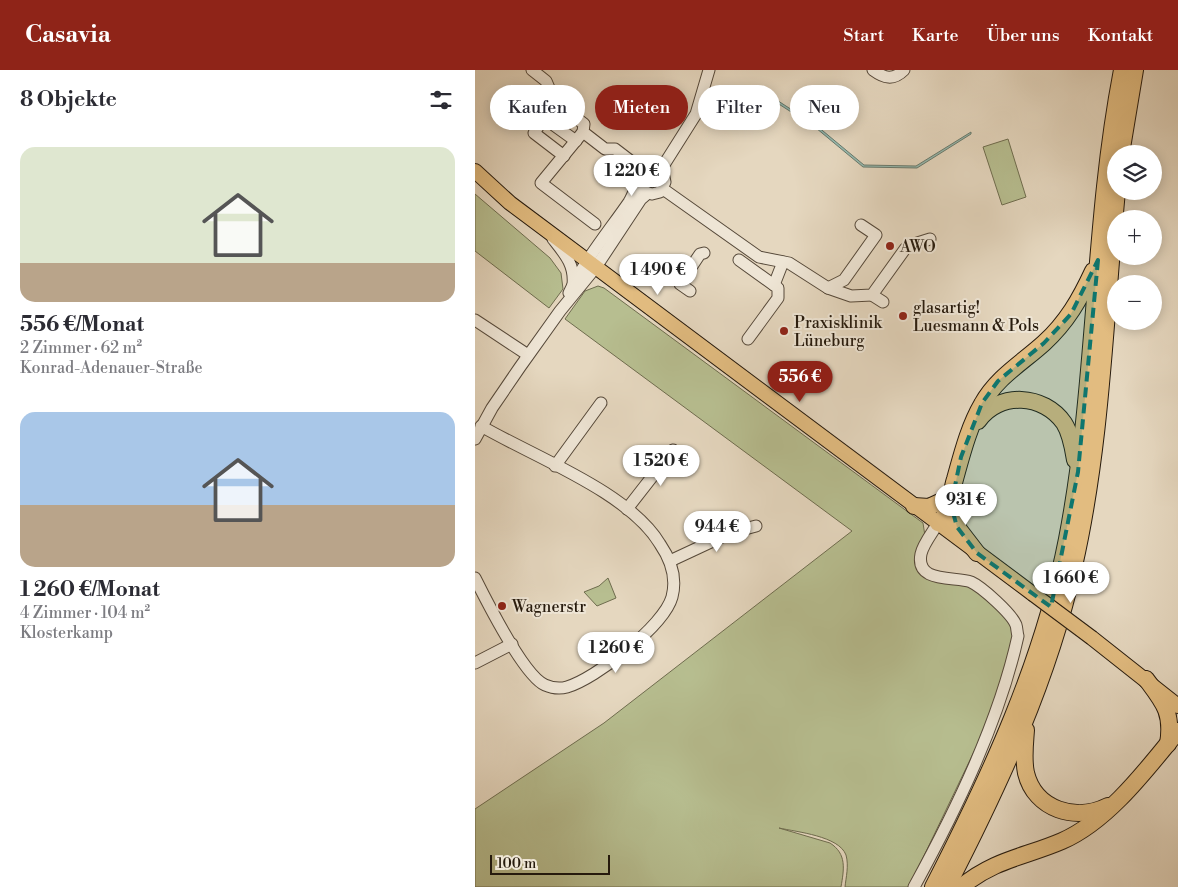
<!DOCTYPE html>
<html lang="de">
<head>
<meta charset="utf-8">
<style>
	:root { --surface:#fff; --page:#f2f2f3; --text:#2b2b33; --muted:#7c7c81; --accent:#8f2418 }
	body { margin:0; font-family:"Libre Bodoni",serif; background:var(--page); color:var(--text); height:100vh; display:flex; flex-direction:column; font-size:19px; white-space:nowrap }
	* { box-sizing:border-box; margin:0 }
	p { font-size:16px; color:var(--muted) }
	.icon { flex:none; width:28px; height:28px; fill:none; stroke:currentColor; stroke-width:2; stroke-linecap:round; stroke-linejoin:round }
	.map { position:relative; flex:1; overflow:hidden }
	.drawer { display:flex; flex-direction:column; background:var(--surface); width:475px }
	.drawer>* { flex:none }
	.banner { position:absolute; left:15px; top:15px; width:475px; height:45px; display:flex; gap:10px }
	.tools { position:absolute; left:632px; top:75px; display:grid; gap:10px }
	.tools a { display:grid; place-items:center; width:55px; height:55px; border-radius:50%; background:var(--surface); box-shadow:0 2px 12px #0003; font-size:25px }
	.scale { position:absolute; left:15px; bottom:12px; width:120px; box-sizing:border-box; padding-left:5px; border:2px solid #261a0d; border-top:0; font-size:14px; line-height:18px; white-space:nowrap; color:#261a0d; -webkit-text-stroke:4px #eee5d5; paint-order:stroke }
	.price { position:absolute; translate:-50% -42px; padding:0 11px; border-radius:18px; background:#fff; color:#222; font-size:16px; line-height:32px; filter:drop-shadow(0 1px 2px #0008) }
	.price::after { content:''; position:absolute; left:50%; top:30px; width:15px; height:11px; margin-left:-8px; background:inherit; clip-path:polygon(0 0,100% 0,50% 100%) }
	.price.selected { background:var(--accent); color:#fff }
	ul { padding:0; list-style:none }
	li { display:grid; align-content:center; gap:10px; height:265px; padding:0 20px }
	li span { display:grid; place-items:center; height:155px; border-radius:15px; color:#555 }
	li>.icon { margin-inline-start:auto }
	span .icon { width:90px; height:90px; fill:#fffc; stroke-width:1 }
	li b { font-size:21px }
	h2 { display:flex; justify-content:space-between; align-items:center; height:60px; padding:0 20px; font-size:21px }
	.chip { padding:0 18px; border-radius:22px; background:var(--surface); box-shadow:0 2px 12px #0003; font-size:18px; line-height:45px }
	.chip.selected { background:var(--accent); color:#fff }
	header { display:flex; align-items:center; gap:30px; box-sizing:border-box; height:70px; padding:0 25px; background:var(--accent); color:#fff }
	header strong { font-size:24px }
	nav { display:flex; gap:28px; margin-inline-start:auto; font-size:18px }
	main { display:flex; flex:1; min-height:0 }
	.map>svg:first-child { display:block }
	.green { fill:#b7be90; stroke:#6e6c4e }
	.water { fill:#96baaf; stroke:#697a6e }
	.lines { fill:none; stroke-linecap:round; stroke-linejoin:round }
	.minor-casing { stroke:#56493a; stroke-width:13 }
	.major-casing { stroke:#261a0d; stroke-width:16 }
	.highway-casing { stroke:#261a0d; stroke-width:18 }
	.minor { stroke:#eee5d5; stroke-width:11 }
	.major { stroke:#e2bc80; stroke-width:14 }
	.highway { stroke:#e2bc80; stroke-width:16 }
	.major-bridge-casing { stroke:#261a0d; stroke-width:16; stroke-linecap:butt }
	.major-bridge { stroke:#e2bc80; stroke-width:14 }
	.marked { fill:#0f766e; fill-opacity:0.2; stroke:#0f766e; stroke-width:4; stroke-dasharray:10 6; stroke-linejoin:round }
	.poi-dot { fill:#8f2418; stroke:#eee5d5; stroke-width:2 }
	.labels { text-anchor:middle; stroke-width:4; stroke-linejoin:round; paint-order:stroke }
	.poi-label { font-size:16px; fill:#261a0d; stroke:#eee5d5; text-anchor:start }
</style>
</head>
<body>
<header>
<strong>Casavia</strong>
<nav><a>Start</a><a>Karte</a><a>Über uns</a><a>Kontakt</a></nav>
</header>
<main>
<section class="drawer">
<h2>8 Objekte<svg class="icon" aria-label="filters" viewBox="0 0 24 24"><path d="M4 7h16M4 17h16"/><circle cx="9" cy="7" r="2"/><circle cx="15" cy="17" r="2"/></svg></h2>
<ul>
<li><span style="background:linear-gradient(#dfe7d0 75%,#b9a48a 0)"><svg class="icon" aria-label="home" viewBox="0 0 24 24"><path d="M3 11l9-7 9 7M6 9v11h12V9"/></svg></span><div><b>556 €/Monat</b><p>2 Zimmer · 62 m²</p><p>Konrad-Adenauer-Straße</p></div></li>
<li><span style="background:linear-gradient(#a9c7e8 60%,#b9a48a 0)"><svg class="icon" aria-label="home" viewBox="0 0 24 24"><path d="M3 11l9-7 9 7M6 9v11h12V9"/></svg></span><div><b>1 260 €/Monat</b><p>4 Zimmer · 104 m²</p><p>Klosterkamp</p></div></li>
</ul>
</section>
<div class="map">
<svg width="703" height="817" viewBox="0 0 703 817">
	<rect width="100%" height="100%" fill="#e5d7bf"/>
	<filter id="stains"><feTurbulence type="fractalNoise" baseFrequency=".004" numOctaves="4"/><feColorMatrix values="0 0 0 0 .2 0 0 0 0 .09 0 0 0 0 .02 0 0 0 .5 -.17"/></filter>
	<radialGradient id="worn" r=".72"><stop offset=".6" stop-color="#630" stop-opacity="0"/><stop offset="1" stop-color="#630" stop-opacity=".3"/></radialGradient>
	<g class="green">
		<polygon points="533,69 551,127 527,135 508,77"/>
		<polygon points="0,124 75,188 86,203 88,219 74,238 0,181"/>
		<path d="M123,216l6,2 319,235 2,13 -4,36 50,14 15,11 27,29 -1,23 -29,84 -74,154h-64c1,-10 4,-21 1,-32 -7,-19 -49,-23 -67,-27l51,15c17,11 14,26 11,44h-366v-78l129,-86 248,-192 -287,-212 20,-28z"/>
		<polygon points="133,508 141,528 122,536 109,522 124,516"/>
	</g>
	<polygon class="water" points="283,18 342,56 389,95 441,96 496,62 496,64 442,98 388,97 341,58 282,20"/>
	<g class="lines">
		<g class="minor-casing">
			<g id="minor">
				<polyline points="57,0 71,11 80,32 109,54 108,62 130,79 140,79 170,102"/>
				<path d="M398,0c11,8 20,11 31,0"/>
				<polyline points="108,62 66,113 120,154"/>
				<polyline points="89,86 59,63 69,48 101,71"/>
				<polyline points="185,101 221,44 234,0"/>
				<polyline points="188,119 284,187 314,193 353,218 376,226 397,225 430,179 436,175 455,169"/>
				<path d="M78,169c12,15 22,26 20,46"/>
				<polyline points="264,190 303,218 303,228 273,269"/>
				<polyline points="299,215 308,192"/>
				<polyline points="353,218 369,210 401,165 386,155"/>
				<polyline points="215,221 205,214 225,184 229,183"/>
				<path d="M94,223c15,-32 40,-62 60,-91 5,-8 11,-27 17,-31 9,-6 18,1 19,11l-5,10 -8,2 -7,-2 -5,-10"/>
				<polyline points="397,225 408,232"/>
				<polyline points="0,250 53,285"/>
				<polyline points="0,369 17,338 45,297 85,241 121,197 166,129 173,123"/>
				<polyline points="80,396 126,333"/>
				<polyline points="152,439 198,380"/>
				<polyline points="195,491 255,463 281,456"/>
				<path d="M0,508c11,22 49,98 70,107 7,3 15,4 22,2 28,-8 97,-61 105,-90 5,-19 -1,-37 -12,-53 -31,-52 -126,-87 -179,-118"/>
				<polyline points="0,593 37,574"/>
				<path d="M439,817c42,-77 85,-165 104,-251 -1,-3 -1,-8 -2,-11 -4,-11 -34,-38 -45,-43 -15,-6 -56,2 -50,-28 2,-10 12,-22 17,-31"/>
			</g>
		</g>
		<g class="major-casing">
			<g id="major">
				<polyline points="0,101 35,133 558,524"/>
				<polyline points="617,568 703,636"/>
			</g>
		</g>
		<g class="highway-casing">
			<g id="highway">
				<polyline points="646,84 660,0"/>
				<path d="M503,351c21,-30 66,-27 86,2 7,11 9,25 11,37"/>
				<polyline points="476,435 482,457 502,483"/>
				<polyline points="439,436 454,437 467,431"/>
				<path d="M463,453c16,-16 11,-25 17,-44 7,-25 14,-53 27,-75 15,-27 40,-41 62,-61 23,-21 36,-44 49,-72"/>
				<path d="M671,609c18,24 27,34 22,65"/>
				<path d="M551,660c-1,14 -3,29 0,43 9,37 50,49 82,33"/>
				<path d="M458,817c57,-111 110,-225 134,-348 30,-155 25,-314 55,-469"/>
				<path d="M472,817c53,-103 102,-208 127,-321 28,-123 31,-250 43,-375"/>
				<path d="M486,817c34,-28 64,-30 101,-46 46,-20 85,-72 116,-110"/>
			</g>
		</g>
		<use href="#minor" class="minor"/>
		<use href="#major" class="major"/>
		<use href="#highway" class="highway"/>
		<g class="major-bridge-casing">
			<polyline id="major-bridge" points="558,524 617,568"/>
		</g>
		<use href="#major-bridge" class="major-bridge"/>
	</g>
	<path class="marked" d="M623,190l-20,212 -27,135 -74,-54 -20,-26 -6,-22 10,-48 21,-54 16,-22 46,-38 27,-29z"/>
	<g class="poi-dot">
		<circle cx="415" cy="176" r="5"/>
		<circle cx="428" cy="246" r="5"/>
		<circle cx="309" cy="261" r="5"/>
		<circle cx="27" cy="536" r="5"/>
	</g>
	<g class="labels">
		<g class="poi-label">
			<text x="425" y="182">AWO</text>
			<text x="438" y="243">glasartig!<tspan x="438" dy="18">Luesmann &amp; Pols</tspan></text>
			<text x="319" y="258">Praxisklinik<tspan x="319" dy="18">Lüneburg</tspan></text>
			<text x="37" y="542">Wagnerstr</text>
		</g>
	</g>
	<rect width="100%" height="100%" filter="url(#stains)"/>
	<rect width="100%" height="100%" fill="url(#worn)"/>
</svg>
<div class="tools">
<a><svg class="icon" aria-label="layers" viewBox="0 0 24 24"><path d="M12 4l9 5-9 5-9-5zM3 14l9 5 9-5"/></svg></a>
<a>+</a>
<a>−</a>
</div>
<div class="scale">100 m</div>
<b class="price" style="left:157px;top:127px">1 220 €</b>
<b class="price" style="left:183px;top:226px">1 490 €</b>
<b class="price selected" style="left:325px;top:333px">556 €</b>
<b class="price" style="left:186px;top:417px">1 520 €</b>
<b class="price" style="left:491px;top:456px">931 €</b>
<b class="price" style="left:242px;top:483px">944 €</b>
<b class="price" style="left:596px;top:534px">1 660 €</b>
<b class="price" style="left:141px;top:604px">1 260 €</b>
<div class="banner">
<a class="chip">Kaufen</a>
<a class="chip selected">Mieten</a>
<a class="chip">Filter</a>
<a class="chip">Neu</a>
</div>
</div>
</main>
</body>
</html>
